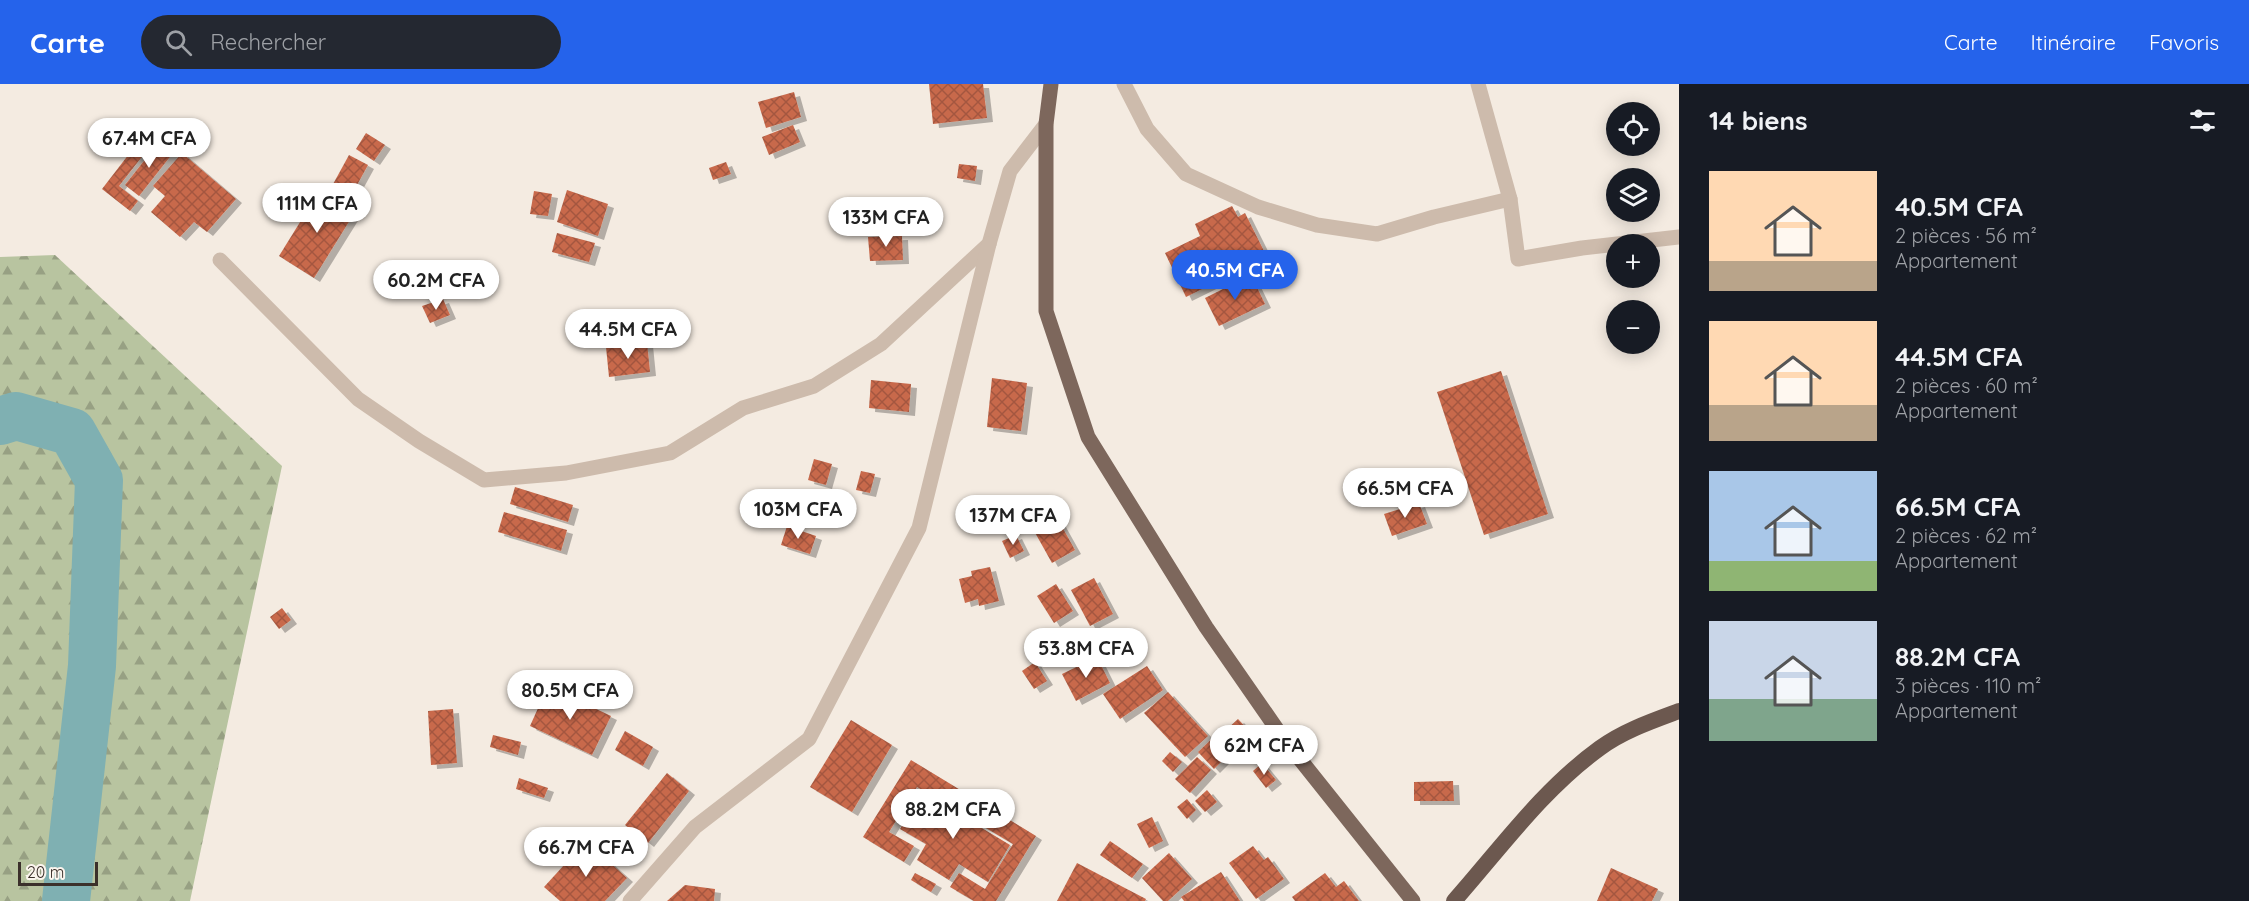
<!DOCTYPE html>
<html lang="fr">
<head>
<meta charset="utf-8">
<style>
	:root { --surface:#171b24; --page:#242831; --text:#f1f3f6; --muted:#9ea1a6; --accent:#2563eb }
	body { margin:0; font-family:Quicksand,sans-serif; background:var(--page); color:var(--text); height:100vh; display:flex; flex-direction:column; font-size:22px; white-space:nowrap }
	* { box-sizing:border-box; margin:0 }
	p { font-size:20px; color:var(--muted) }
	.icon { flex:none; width:33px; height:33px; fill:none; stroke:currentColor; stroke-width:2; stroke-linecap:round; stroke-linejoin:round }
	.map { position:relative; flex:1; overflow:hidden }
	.sheet { display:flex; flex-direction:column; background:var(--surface); width:570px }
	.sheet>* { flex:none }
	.fabs { position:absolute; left:1606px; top:18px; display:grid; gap:12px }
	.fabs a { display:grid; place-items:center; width:54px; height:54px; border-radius:50%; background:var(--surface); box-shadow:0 3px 15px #0003; font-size:30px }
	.scale { position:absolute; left:18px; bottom:15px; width:80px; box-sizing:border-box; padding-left:6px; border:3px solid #3b302b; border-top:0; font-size:16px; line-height:21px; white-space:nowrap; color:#3b302b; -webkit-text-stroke:4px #fbf5ee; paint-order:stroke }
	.price { position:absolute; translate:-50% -51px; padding:0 14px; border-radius:21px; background:#fff; color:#222; font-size:20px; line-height:39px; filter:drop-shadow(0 2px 3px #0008) }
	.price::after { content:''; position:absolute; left:50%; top:36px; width:18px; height:14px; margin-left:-9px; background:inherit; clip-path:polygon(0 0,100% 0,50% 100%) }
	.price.on { background:var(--accent); color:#fff }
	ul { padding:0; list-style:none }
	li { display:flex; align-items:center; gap:18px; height:150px; padding:0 30px }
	li span { display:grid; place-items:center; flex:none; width:168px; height:120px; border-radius:0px; color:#555 }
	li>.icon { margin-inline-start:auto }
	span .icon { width:72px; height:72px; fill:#fffc; stroke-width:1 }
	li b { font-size:26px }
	h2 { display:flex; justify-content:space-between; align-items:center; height:72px; padding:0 30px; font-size:26px }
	header { display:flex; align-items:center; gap:36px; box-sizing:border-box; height:84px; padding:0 30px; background:var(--accent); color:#fff }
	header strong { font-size:28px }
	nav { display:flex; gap:33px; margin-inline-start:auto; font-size:21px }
	.search { width:420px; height:54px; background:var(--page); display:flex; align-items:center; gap:15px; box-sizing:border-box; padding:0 21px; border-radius:33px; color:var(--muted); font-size:22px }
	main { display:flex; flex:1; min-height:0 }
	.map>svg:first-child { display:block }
	.forest { fill:url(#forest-firs) }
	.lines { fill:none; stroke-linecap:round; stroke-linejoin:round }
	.river { stroke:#7fb0b2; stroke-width:48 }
	.building { fill:url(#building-cross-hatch); filter:url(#shadow) }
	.minor { stroke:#cdbbac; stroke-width:15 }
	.primary { stroke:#7d675c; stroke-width:15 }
	.trunk { stroke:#6c584f; stroke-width:16 }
</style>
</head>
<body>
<header>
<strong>Carte</strong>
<div class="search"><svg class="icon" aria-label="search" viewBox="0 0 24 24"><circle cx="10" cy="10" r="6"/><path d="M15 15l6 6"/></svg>Rechercher</div>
<nav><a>Carte</a><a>Itinéraire</a><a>Favoris</a></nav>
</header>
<main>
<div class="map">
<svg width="1679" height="817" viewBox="0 0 1679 817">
	<defs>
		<pattern id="forest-firs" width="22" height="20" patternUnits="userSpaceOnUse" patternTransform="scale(1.5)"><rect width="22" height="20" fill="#b8c4a0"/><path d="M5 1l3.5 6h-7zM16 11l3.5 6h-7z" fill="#97a083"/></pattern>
		<pattern id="building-cross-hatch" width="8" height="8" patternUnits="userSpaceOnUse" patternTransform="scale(1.5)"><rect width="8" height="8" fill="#c8694b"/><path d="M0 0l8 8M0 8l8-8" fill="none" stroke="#a4573f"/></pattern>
		<filter id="shadow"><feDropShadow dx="6" dy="4" stdDeviation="0" flood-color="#0004"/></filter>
	</defs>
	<rect width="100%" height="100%" fill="#f4ebe1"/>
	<polygon class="forest" points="55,171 282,382 190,817 0,817 0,173"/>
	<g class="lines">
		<polyline class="river" points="0,337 16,332 72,348 99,396 92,582 66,817"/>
	</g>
	<g class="building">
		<polygon points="929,0 983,0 987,34 933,40"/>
		<polygon points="794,8 801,33 766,44 758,18"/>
		<polygon points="793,41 800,58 769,71 762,53"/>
		<polygon points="146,48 155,56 119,102 138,117 130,127 102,105"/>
		<polygon points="366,49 385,61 374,77 356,65"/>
		<polygon points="159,58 173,69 139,112 125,101"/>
		<polygon points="182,69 236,115 207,148 194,138 180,153 151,128 165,112 153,102"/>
		<polygon points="349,71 368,81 351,112 332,102"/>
		<polygon points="726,78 731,90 713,96 709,84"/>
		<polygon points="959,80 977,82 975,97 957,94"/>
		<polygon points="320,106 355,128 314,194 279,172"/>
		<polygon points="567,106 608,120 598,152 557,138"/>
		<polygon points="534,107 552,110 548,132 530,130"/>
		<polygon points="1232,122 1238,133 1245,129 1267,173 1186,213 1165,169 1200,152 1195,140"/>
		<polygon points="557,149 595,159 589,178 552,168"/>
		<polygon points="902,152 903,176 870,177 868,153"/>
		<polygon points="1251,191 1265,220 1219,242 1205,214"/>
		<polygon points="443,215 450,231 430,239 422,222"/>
		<polygon points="647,258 650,288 609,293 606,263"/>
		<polygon points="1501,287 1548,430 1484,451 1437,308"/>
		<polygon points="992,294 1027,299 1021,347 987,343"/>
		<polygon points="871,296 911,300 909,328 869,324"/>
		<polygon points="814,375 832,380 826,401 808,396"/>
		<polygon points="861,387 875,390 870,409 856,406"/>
		<polygon points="515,403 573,421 568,438 510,420"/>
		<polygon points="1419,419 1427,440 1392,452 1384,430"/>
		<polygon points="504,428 567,446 561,467 498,448"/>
		<polygon points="1056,432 1075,466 1052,479 1033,445"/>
		<polygon points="787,442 816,452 810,470 781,461"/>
		<polygon points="1016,451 1024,467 1010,474 1002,457"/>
		<polygon points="990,483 999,517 979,522 978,515 965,519 959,495 972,492 971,487"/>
		<polygon points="1094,494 1113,530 1090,542 1071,506"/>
		<polygon points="1056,500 1073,527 1054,539 1037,512"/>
		<polygon points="282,524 291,536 279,545 270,533"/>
		<polygon points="1097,573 1110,599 1076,617 1062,590"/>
		<polygon points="1035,578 1047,597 1034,605 1022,587"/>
		<polygon points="1147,582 1163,606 1120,635 1103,610"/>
		<polygon points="548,602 611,632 592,671 530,642"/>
		<polygon points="1168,608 1208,652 1185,673 1144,629"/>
		<polygon points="453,625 457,679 431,681 428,627"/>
		<polygon points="1238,635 1252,650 1239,662 1225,647"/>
		<polygon points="851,636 892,661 852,728 810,703"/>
		<polygon points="625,647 653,663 643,682 615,666"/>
		<polygon points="1218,649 1234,665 1214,685 1198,668"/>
		<polygon points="493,651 521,658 518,671 490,663"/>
		<polygon points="1257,652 1270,664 1265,670 1251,658"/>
		<polygon points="1170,668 1182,678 1173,688 1162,677"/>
		<polygon points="1197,673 1211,686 1190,709 1175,695"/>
		<polygon points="911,676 1036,752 996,817 974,817 950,803 959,789 985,805 1013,760 917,703 889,748 914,762 904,778 863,753"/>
		<polygon points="1262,679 1276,696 1266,704 1253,687"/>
		<polygon points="667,689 689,707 648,759 625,741"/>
		<polygon points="519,694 548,704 544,714 516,705"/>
		<polygon points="1453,697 1454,717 1414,717 1414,698"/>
		<polygon points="1207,706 1217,718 1205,728 1195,717"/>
		<polygon points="922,708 1010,761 988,798 959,780 949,796 917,776 926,760 900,745"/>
		<polygon points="1187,715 1196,726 1187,735 1177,723"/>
		<polygon points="1152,733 1163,757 1149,764 1137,740"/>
		<polygon points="586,757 627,794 605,817 560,817 544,803"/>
		<polygon points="1110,757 1143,780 1132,794 1100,771"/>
		<polygon points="1253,762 1264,776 1268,773 1284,795 1256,815 1229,779"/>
		<polygon points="1169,769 1192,795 1168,817 1163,817 1142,794"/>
		<polygon points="1077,779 1146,815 1145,817 1057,817"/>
		<polygon points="1611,784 1658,805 1652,817 1597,817"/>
		<polygon points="1221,788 1240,817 1184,817 1181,813"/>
		<polygon points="915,789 936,800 931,808 911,796"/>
		<polygon points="1325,789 1336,803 1344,797 1359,817 1295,817 1292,813"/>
		<polygon points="685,801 715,805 714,817 667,817"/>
	</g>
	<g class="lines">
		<g class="minor">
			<polyline points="1124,0 1147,45 1186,90 1258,123 1317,141 1377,150 1434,133 1510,115"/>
			<polyline points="1478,0 1510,115 1518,175 1582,164 1679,153"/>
			<polyline points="220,176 358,315 419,357 484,396 566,389 670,369 743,324 814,302 881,260 989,160 1010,87 1046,40"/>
			<polyline points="630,817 695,743 809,655 919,444 989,160"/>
		</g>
		<polyline class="primary" points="1051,0 1046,40 1046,227 1088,353 1206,543 1283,654 1413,817"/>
		<path class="trunk" d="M1454,817c47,-53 88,-111 146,-153 23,-17 52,-27 79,-37"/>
	</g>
</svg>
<div class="fabs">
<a><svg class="icon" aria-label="locate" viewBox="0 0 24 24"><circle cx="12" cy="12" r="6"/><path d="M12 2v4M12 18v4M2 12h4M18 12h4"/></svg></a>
<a><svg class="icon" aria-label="layers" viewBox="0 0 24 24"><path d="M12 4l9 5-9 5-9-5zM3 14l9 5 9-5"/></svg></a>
<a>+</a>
<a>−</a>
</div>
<div class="scale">20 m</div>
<b class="price" style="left:149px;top:85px">67.4M CFA</b>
<b class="price" style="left:317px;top:150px">111M CFA</b>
<b class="price" style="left:886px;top:164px">133M CFA</b>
<b class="price on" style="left:1235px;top:217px">40.5M CFA</b>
<b class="price" style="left:436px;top:227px">60.2M CFA</b>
<b class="price" style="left:628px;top:276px">44.5M CFA</b>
<b class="price" style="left:1405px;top:435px">66.5M CFA</b>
<b class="price" style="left:798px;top:456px">103M CFA</b>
<b class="price" style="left:1013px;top:462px">137M CFA</b>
<b class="price" style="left:1086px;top:595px">53.8M CFA</b>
<b class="price" style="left:570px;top:637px">80.5M CFA</b>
<b class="price" style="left:1264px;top:692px">62M CFA</b>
<b class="price" style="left:953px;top:756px">88.2M CFA</b>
<b class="price" style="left:586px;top:794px">66.7M CFA</b>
</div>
<section class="sheet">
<h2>14 biens<svg class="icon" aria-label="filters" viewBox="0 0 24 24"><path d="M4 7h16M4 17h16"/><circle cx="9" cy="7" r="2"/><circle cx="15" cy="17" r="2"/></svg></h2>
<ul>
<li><span style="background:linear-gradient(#ffd9b3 75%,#b9a48a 0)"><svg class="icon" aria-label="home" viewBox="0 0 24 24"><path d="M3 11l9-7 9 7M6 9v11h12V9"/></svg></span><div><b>40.5M CFA</b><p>2 pièces · 56 m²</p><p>Appartement</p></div></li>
<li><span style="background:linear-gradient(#ffd9b3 70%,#b9a48a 0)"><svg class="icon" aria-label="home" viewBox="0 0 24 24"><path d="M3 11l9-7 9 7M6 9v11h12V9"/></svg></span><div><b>44.5M CFA</b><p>2 pièces · 60 m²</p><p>Appartement</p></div></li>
<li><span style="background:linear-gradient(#a9c7e8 75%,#8fb573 0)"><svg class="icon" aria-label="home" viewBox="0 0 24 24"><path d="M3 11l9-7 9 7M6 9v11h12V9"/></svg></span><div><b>66.5M CFA</b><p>2 pièces · 62 m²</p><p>Appartement</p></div></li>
<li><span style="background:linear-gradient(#c9d6e8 65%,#7fa58c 0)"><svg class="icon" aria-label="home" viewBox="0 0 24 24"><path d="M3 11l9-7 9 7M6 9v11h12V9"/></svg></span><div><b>88.2M CFA</b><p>3 pièces · 110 m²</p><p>Appartement</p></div></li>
</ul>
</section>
</main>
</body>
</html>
